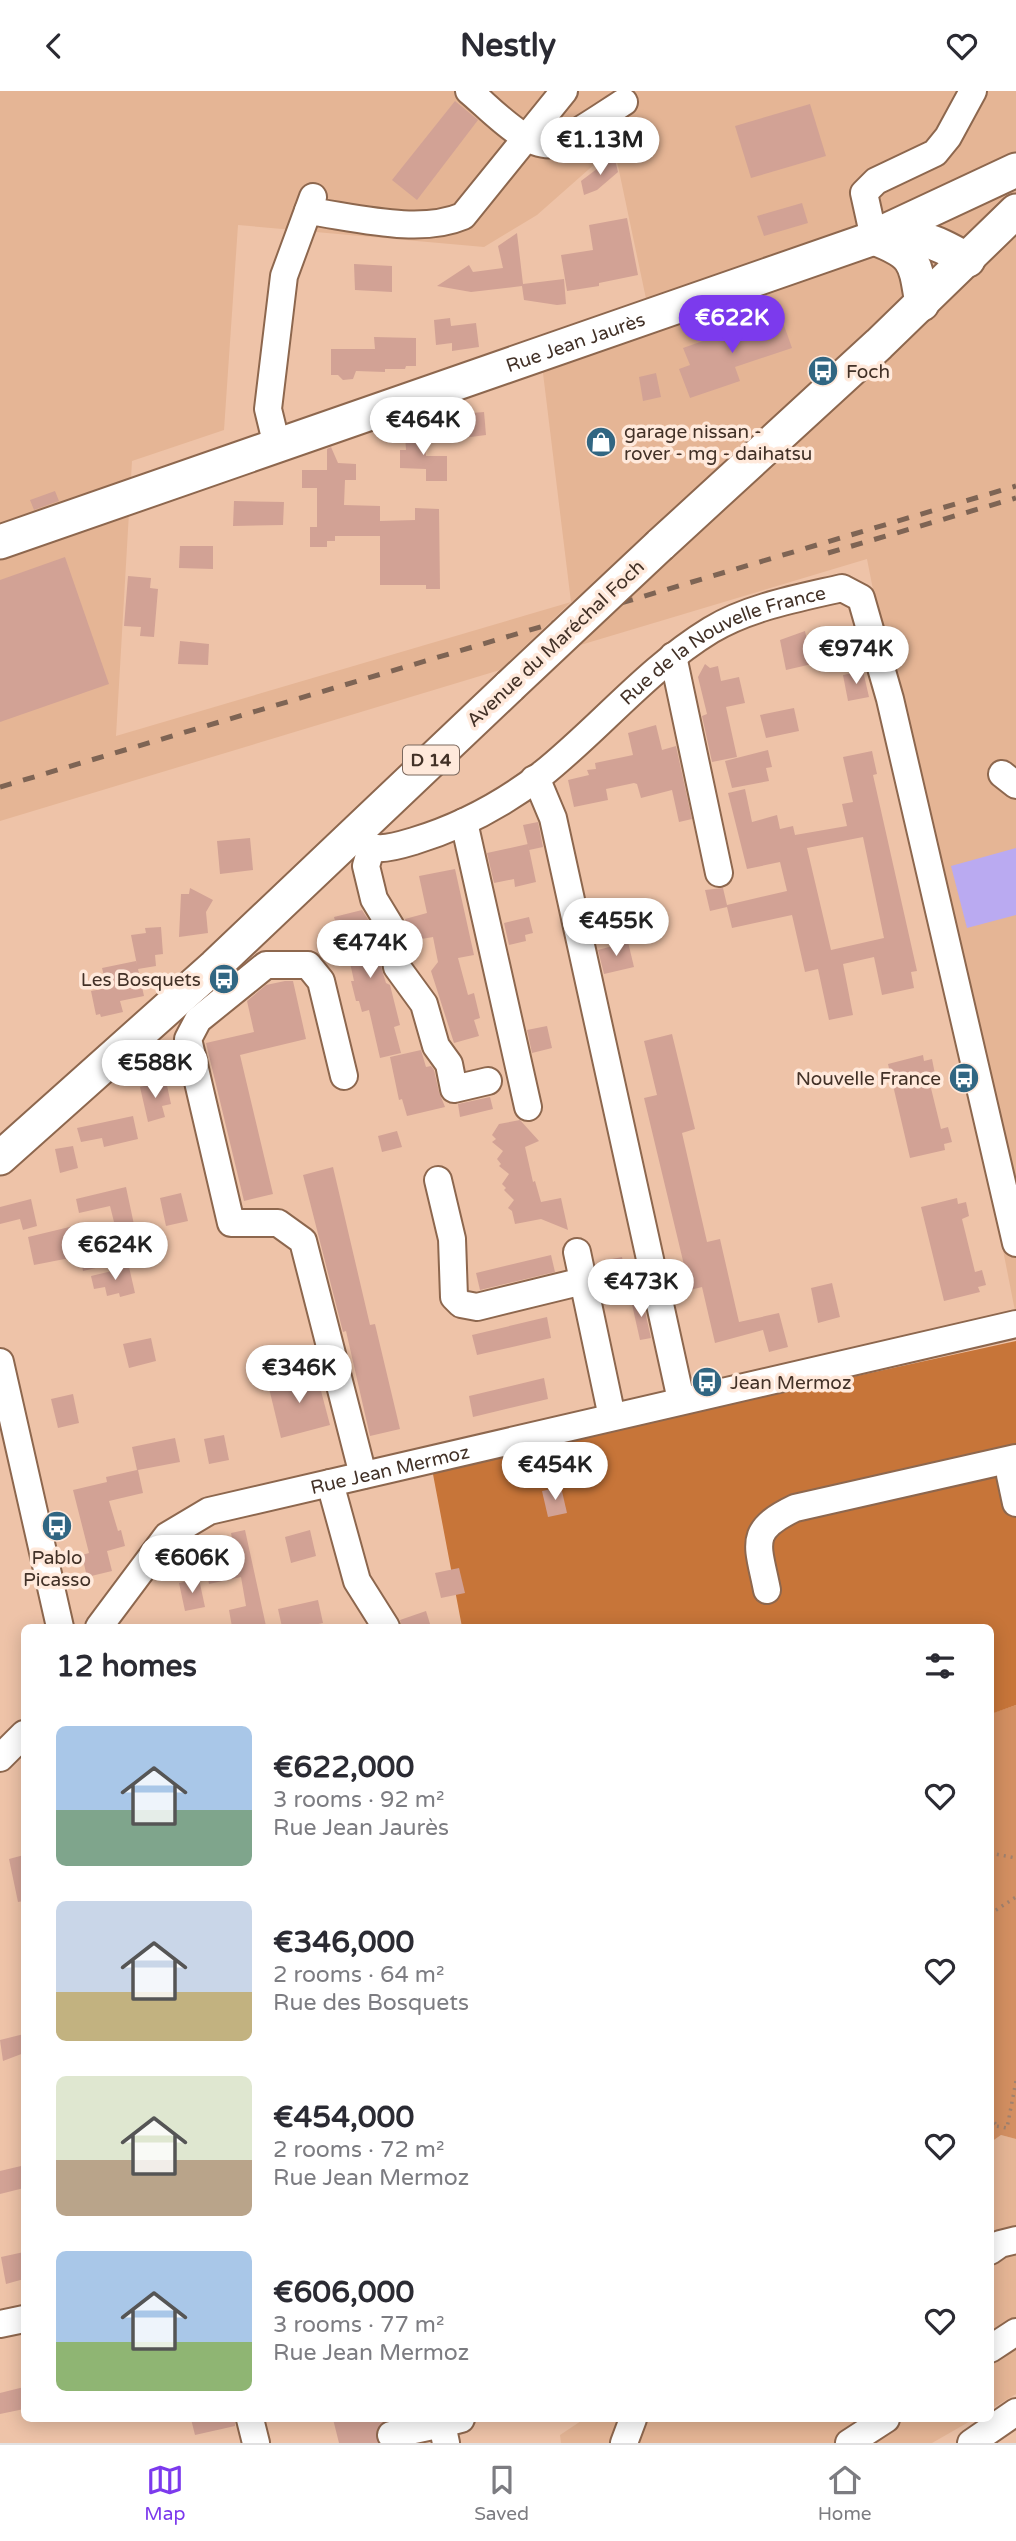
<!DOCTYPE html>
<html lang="en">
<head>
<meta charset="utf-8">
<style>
	:root { --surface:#fff; --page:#f7f7f7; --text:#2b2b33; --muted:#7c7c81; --line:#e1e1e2; --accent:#7c3aed }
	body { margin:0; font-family:"Varela Round",sans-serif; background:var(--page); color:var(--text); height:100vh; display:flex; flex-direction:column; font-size:26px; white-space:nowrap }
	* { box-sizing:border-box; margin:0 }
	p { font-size:23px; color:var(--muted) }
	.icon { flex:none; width:38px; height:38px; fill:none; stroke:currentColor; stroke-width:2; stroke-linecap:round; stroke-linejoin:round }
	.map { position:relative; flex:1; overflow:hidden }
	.sheet { position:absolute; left:21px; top:1533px; width:973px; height:798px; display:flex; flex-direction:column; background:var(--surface); border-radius:10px; box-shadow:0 4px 18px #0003 }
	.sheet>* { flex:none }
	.price { position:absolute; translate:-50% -60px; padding:0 16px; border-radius:24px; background:#fff; color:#222; font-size:23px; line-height:46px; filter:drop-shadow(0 2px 4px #0008) }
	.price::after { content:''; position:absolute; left:50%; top:42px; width:21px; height:16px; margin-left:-10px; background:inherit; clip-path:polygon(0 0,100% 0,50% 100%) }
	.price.on { background:var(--accent); color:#fff }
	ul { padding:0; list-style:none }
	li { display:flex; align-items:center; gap:21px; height:175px; padding:0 35px }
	li span { display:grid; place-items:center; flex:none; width:196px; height:140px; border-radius:10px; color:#555 }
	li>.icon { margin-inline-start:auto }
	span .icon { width:84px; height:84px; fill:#fffc; stroke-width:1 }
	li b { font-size:30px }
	h2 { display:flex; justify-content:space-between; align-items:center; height:84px; padding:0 35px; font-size:30px }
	header { display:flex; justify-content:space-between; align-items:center; height:91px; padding:0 35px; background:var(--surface); font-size:32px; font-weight:800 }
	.tabs { display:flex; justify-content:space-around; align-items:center; height:98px; border-top:2px solid var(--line); background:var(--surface); font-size:19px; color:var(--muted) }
	.tabs a { display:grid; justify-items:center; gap:4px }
	.tabs .on { color:var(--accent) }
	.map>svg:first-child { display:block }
	.built { fill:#e5b595; fill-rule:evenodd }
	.green { fill:#d38f61 }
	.forest { fill:#c77539 }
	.water { fill:#baaaf1 }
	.building { fill:#d2a295; fill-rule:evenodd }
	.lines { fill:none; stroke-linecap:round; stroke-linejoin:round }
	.minor-casing { stroke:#8d674e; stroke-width:30 }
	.major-casing { stroke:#8d674e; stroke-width:37 }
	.path { stroke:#a0816e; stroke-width:3.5; stroke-dasharray:2 5; stroke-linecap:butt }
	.minor { stroke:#fff; stroke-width:26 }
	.major { stroke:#fff; stroke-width:33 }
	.rail { stroke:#7e6454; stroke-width:5; stroke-dasharray:12 12; stroke-linecap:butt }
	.major-bridge-casing { stroke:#8d674e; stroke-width:37; stroke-linecap:butt }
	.major-bridge { stroke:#fff; stroke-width:33 }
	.labels { text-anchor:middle; stroke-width:7; stroke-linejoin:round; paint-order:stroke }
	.shield { fill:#ffe9db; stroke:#7b685d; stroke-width:2 }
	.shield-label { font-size:18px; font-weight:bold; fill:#423127 }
	.street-label { font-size:19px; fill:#423127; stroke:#ffe9db }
	.poi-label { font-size:19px; fill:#423127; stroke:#ffe9db; text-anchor:start }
</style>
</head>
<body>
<header><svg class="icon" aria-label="back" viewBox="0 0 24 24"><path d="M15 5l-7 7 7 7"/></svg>Nestly<svg class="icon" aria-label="heart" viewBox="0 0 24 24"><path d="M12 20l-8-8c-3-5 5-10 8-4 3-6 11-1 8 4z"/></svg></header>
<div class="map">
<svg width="1016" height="2352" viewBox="0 0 1016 2352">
	<rect width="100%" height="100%" fill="#eec3a8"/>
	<g class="built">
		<path d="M0,0h1016v1225l-149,-757 -290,87 73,-67 -79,23 -71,68 -500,151zM614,56l38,180 -110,38 29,237 -455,134 16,-275 92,-31 14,-205 246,22 53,-32z"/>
		<polygon points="1001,2044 1016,2048 1016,2303 991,2318 990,2051"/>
		<polygon points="584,2328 974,2328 932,2352 561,2352 560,2344"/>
	</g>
	<polygon class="green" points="1016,1614 1016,2048 1001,2044 991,2051 990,1623"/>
	<polygon class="forest" points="1016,1250 1016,1614 991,1623 990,1536 462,1536 432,1378"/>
	<polygon class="water" points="1016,757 1016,824 967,837 951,775"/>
	<g class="building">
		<polygon points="455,10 478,29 417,109 392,89"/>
		<polygon points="810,13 826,65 751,87 735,35"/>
		<polygon points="614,65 618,81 597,99 584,104 581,90"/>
		<polygon points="802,112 808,132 764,145 757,125"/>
		<polygon points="627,127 638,184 599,192 599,195 567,200 561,164 593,159 589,134"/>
		<polygon points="517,142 523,193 564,188 566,213 557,214 524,209 522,195 471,201 437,195 469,174 473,181 503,177 498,155"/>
		<polygon points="354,173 392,175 392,201 355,199"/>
		<polygon points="780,223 792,257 735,276 740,290 690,307 679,278 690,274 683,257"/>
		<polygon points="450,227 451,235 476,232 479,256 452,260 452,252 436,254 434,229"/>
		<polygon points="374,246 416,247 416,275 406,275 405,278 385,278 385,281 356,280 353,288 343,289 338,284 331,284 331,258 375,258"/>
		<polygon points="656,282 661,306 643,310 639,286"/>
		<polygon points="484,321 486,344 463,347 461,323"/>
		<polygon points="424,336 426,365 447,365 447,390 426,390 426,378 400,377 400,359 406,359 405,344 410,344 409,337"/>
		<polygon points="331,356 338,372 356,373 356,389 345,389 344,414 380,415 380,430 415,429 415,417 439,418 440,498 426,498 426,494 380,494 380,445 335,445 335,450 327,450 327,456 310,456 310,436 317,436 317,397 302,397 302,379 327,379 327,358"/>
		<polygon points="55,400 59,410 34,419 30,409"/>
		<polygon points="234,410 284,411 283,434 233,435"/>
		<polygon points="180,455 213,455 213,478 179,477"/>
		<polygon points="65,466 109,593 0,631 0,489"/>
		<polygon points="128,485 151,487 150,497 158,498 154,546 140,545 141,536 124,535"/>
		<polygon points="805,540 812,573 786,579 780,549"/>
		<polygon points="180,550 209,553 208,574 178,573"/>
		<polygon points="705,573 710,577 718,575 721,590 739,586 745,612 726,616 737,666 712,671 702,625 707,623 698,586"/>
		<polygon points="863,580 869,606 848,610 843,584"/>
		<polygon points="794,617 799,640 766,647 760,624"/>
		<polygon points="656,634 662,659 676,655 692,728 679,731 672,699 641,707 637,693 634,692 606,698 608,709 574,716 568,689 589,684 587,679 596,678 595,672 633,664 628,642"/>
		<polygon points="768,659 772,676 766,677 769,690 732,697 725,670"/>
		<path d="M872,660l5,23 -4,1 44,196 -6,1 3,16 -32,7 -8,-38 -31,7 10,51 -24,5 -11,-51 -13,3 -13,-57 -60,13 -5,-21 -17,4 -5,-21 18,-2 4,17 60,-14 -7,-29 -33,7 -19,-76 17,-4 7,33 25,-7 3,14 13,-3 2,9 52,-9 -5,-22 11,-2 -10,-45zM863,746l21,101 -53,12 -24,-102z"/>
		<polygon points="538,731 543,756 529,759 523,734"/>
		<polygon points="250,747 253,779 220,783 217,750"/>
		<polygon points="528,753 536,791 515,796 514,788 494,792 487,762"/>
		<polygon points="455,778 474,864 458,867 468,904 474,902 480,927 474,929 479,945 454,952 431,880 438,871 433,846 410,850 405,828 427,822 419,785"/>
		<polygon points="190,797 213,809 206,821 208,842 179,846 181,803 189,803"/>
		<polygon points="362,819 373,836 382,879 386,892 390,894 400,934 394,936 401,962 380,967 369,919 362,921 359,910 356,910 351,890 354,890 344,844 339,846 334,826"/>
		<polygon points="529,826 533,842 525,844 526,850 509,854 504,832"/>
		<polygon points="161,836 163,863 155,864 156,875 138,878 144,905 120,910 123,921 101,926 100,923 96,924 91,900 107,897 102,877 136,870 137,874 131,844 146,842 145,837"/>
		<polygon points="628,851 634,876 604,883 598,859"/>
		<polygon points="285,890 293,890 306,948 240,964 273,1103 244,1110 206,952 254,941 247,910 266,894"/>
		<polygon points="547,935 552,957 532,962 527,939"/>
		<polygon points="672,943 695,1038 682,1042 707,1151 720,1148 739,1231 779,1222 788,1256 769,1261 763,1239 715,1252 702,1196 690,1199 644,1007 657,1004 644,950"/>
		<polygon points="421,959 426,976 431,975 434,979 439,1001 445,1016 407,1025 402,1008 399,1009 390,966"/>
		<polygon points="923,964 924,970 932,968 935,983 928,985 941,1038 948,1036 952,1051 944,1053 945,1059 910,1067 888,973"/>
		<polygon points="166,990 171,1013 162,1015 165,1026 148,1031 140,996"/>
		<polygon points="490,1006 493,1018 460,1026 458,1013"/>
		<polygon points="133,1025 138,1048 104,1056 102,1047 81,1051 77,1037"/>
		<polygon points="520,1029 539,1050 525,1056 533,1091 535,1090 541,1111 561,1107 568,1139 541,1128 515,1133 512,1120 508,1117 514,1109 504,1099 506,1097 502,1093 509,1083 499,1075 501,1073 497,1068 503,1060 492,1051 496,1048 492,1044 499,1033"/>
		<polygon points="397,1040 402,1056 382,1061 378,1045"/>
		<polygon points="73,1055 78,1077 60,1082 55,1058"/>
		<polygon points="333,1076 370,1234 375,1233 400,1338 370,1345 346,1240 343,1241 303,1084"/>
		<polygon points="126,1096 136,1143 118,1147 110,1115 79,1122 76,1108"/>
		<polygon points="181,1102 188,1130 166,1135 160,1107"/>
		<polygon points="957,1107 958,1113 966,1111 969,1125 962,1128 975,1181 982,1179 986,1194 978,1196 980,1201 944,1210 921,1116"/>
		<polygon points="31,1108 37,1135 23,1139 20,1128 0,1133 0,1116"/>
		<polygon points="82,1133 89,1161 97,1159 100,1176 83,1180 80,1165 34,1174 28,1146"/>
		<polygon points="551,1164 555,1181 480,1199 476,1182"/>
		<polygon points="622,1166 630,1205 617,1208 607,1169"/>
		<polygon points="129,1176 135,1202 120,1206 119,1202 107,1205 105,1196 94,1198 91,1185"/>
		<polygon points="832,1192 840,1226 818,1232 811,1197"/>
		<polygon points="642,1207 651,1247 640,1249 631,1209"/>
		<polygon points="547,1226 551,1247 477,1264 472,1244"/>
		<polygon points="151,1247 156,1270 129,1277 123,1253"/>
		<polygon points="316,1281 330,1334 281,1347 268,1293"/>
		<polygon points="544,1287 548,1308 473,1326 469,1305"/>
		<polygon points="73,1303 79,1332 58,1337 51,1308"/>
		<polygon points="224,1344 229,1369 209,1373 204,1348"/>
		<polygon points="175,1347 180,1371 138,1379 143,1402 109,1410 118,1440 121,1439 125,1455 107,1460 112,1480 87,1486 82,1464 89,1462 73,1399 107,1391 106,1386 137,1379 132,1356"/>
		<polygon points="561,1396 567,1422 548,1426 542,1400"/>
		<polygon points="245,1439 266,1535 258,1536 232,1536 229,1519 246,1515 241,1486 209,1493 205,1470 235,1463 231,1442"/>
		<polygon points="310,1439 316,1465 291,1472 285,1446"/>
		<polygon points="459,1477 465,1502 441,1507 435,1482"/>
		<polygon points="199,1488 205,1516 185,1520 179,1492"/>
		<polygon points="318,1509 323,1532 305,1536 282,1536 278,1518"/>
		<polygon points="426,1520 431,1536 402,1536 400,1529"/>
		<polygon points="24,1764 24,1810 18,1811 9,1768"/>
		<polygon points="24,1943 24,1962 3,1970 0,1949"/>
		<polygon points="21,2075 24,2097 0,2103 0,2080"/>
		<polygon points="24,2161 24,2188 6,2193 1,2166"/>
		<polygon points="24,2296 24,2318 0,2323 0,2302"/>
		<polygon points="191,2328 235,2328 235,2335 195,2344"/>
		<polygon points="333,2328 383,2328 384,2331 376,2340 378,2352 339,2352"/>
	</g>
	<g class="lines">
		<g class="minor-casing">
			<g id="minor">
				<path d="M469,0c21,17 57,58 85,53 12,-3 57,-34 70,-42"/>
				<path d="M308,120c46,6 111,24 155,5l101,-125"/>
				<polyline points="874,147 864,102 876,90 935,62 948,46 973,0"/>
				<polyline points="277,355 268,318 284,185 313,106"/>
				<polyline points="673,565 719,782"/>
				<polyline points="1002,683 1016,694"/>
				<polyline points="534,688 540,696 553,727 681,1309"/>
				<polyline points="464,731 528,1016"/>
				<path id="s1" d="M351,744c18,20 40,13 63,6 46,-14 89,-37 127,-66 58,-46 106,-106 170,-145 38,-23 88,-32 131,-42l19,10 29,101 126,544"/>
				<polyline points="371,758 366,775 374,808 391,836 397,876 424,913 436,955 449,973 454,998 488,990"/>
				<polyline points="344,985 321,890 308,874 266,874 198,929 188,948 231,1132 278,1132 303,1150 363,1384"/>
				<polyline points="438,1089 452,1148 454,1206 461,1213 477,1216 583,1190"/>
				<polyline points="577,1161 612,1326"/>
				<polyline points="0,1271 60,1536"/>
				<polyline points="1010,1384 1016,1412"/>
				<polyline points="330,1392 357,1490 386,1536"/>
				<path d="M767,1499c-9,-46 -20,-59 28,-82l221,-50"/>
				<path id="s2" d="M99,1536l68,-91 42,-25 807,-187"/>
				<polyline points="0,1667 24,1643"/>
				<polyline points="990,2160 1000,2153 1016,2149"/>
				<polyline points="0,2233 24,2228"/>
				<polyline points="990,2258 1016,2241"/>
				<polyline points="250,2328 256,2352"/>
				<polyline points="391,2344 442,2333"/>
				<polyline points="446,2352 442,2333 461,2328"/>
				<polyline points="624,2352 633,2328"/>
				<polyline points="849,2352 886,2328"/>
				<polyline points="971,2352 1016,2321"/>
			</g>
		</g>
		<g class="major-casing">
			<g id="major">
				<polyline points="879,143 1016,79"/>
				<path d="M874,147c42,16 41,23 48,66"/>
				<path id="s3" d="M0,451l874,-304c47,-2 53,-1 94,22"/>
				<polyline points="660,454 879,253 1016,120"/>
				<polyline points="0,1067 215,875 510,595"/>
			</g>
		</g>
		<g class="path">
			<polyline points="990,1762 1016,1767"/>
			<polyline points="990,1823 1016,1806"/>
			<polyline points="990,2026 997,2035"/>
			<polyline points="990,2034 1007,2037 1016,1990"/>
		</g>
		<use href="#minor" class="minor"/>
		<use href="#major" class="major"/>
		<g class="rail">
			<polyline points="828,462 1016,407"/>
			<polyline points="0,696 1016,395"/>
		</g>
		<g class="major-bridge-casing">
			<polyline id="major-bridge" points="510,595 660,454"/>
		</g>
		<use href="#major-bridge" class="major-bridge"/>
	</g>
	<defs>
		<g id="bus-disc" transform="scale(1.575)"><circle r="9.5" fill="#316682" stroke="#ffe9db"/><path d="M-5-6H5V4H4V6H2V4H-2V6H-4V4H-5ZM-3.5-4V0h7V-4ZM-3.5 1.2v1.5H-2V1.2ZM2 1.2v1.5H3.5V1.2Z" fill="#fff"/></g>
		<g id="shop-disc" transform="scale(1.575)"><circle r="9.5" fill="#316682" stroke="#ffe9db"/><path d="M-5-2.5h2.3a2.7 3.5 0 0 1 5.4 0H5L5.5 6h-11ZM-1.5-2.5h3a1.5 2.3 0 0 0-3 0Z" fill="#fff"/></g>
	</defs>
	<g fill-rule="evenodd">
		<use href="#bus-disc" x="823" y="280"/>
		<use href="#shop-disc" x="601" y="351"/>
		<use href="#bus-disc" x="224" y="888"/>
		<use href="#bus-disc" x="964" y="987"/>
		<use href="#bus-disc" x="707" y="1291"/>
		<use href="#bus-disc" x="57" y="1435"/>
	</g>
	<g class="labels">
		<rect class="shield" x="403" y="654.5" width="56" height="29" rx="5"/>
		<g class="shield-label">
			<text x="431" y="675">D 14</text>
		</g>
		<g class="street-label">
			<text dy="7" stroke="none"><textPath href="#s3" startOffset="609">Rue Jean Jaurès</textPath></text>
			<text transform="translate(555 552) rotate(-43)" y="7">Avenue du Maréchal Foch</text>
			<text dy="7" stroke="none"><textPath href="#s1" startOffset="439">Rue de la Nouvelle France</textPath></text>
			<text dy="7" stroke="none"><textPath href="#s2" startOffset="348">Rue Jean Mermoz</textPath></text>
		</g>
		<g class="poi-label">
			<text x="846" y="287">Foch</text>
			<text x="624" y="347">garage nissan -<tspan x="624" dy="22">rover - mg - daihatsu</tspan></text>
			<text x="201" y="895" text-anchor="end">Les Bosquets</text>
			<text x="941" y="994" text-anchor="end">Nouvelle France</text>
			<text x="730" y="1298">Jean Mermoz</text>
			<text x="57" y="1473" text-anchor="middle">Pablo<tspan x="57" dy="22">Picasso</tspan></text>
		</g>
	</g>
</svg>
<b class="price" style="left:600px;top:86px">€1.13M</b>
<b class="price on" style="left:732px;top:264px">€622K</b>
<b class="price" style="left:423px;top:366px">€464K</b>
<b class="price" style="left:856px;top:595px">€974K</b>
<b class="price" style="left:616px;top:867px">€455K</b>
<b class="price" style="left:370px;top:889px">€474K</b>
<b class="price" style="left:155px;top:1009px">€588K</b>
<b class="price" style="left:115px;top:1191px">€624K</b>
<b class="price" style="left:641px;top:1228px">€473K</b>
<b class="price" style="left:299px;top:1314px">€346K</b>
<b class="price" style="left:555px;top:1411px">€454K</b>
<b class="price" style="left:192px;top:1504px">€606K</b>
<section class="sheet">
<h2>12 homes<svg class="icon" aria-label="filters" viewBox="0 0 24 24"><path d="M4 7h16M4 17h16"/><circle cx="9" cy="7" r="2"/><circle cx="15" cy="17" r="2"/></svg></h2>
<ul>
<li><span style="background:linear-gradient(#a9c7e8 60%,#7fa58c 0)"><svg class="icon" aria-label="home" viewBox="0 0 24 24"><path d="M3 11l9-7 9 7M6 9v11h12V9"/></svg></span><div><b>€622,000</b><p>3 rooms · 92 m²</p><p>Rue Jean Jaurès</p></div><svg class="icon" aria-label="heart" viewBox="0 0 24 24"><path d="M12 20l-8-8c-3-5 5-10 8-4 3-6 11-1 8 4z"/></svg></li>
<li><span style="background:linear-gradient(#c9d6e8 65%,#c2b280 0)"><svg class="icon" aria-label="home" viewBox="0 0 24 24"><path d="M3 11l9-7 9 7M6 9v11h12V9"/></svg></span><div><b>€346,000</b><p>2 rooms · 64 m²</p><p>Rue des Bosquets</p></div><svg class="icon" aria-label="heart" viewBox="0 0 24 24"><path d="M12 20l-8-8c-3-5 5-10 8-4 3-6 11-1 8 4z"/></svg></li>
<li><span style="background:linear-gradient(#dfe7d0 60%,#b9a48a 0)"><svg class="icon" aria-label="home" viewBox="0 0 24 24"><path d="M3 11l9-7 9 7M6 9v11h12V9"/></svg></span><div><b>€454,000</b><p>2 rooms · 72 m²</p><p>Rue Jean Mermoz</p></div><svg class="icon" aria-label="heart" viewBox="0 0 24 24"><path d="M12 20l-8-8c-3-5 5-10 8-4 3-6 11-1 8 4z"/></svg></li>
<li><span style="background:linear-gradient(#a9c7e8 65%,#8fb573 0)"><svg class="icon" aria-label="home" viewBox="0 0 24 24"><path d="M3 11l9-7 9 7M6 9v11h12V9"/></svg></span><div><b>€606,000</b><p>3 rooms · 77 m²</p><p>Rue Jean Mermoz</p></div><svg class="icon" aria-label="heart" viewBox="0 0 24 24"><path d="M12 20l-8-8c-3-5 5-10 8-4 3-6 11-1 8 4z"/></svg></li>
</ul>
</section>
</div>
<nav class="tabs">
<a class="on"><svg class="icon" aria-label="map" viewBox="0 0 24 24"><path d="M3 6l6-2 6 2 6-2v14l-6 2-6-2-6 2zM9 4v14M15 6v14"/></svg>Map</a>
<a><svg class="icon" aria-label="saved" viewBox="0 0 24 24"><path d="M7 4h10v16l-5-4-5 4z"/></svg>Saved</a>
<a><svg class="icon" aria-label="home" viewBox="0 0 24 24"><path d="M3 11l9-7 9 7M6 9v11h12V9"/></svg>Home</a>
</nav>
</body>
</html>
